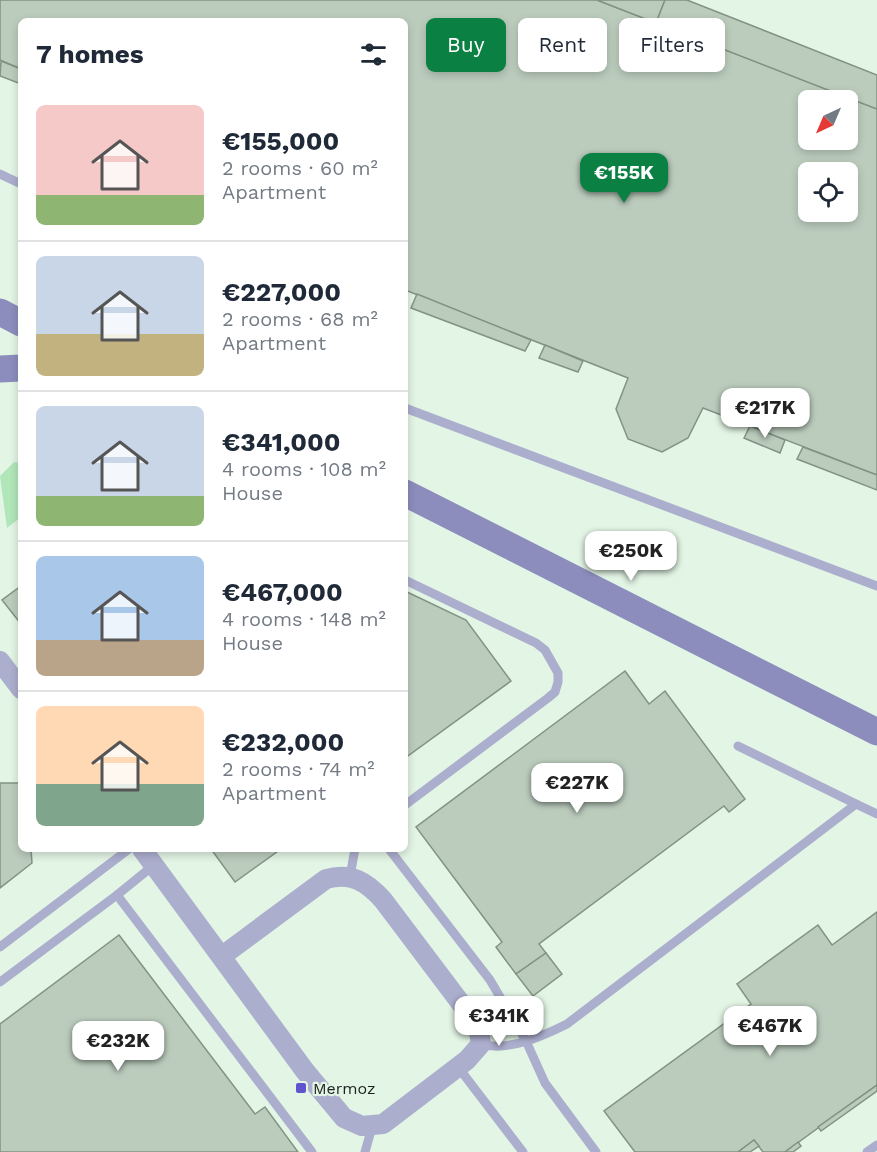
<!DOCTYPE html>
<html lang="en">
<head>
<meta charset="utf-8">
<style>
	:root { --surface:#fff; --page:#f2f2f3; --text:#1f2937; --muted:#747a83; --line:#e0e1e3; --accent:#0b8043 }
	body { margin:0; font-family:"Work Sans",sans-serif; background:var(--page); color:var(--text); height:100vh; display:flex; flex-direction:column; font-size:22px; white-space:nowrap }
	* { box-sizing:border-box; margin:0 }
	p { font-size:20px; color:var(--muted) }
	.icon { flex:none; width:33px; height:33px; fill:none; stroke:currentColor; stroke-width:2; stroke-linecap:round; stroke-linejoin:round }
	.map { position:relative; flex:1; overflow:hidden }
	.drawer { position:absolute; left:18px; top:18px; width:390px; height:834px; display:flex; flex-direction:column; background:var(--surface); border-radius:9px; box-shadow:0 3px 9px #0003 }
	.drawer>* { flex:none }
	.banner { position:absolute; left:426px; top:18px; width:360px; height:54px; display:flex; gap:12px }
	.needle { width:39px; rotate:224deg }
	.controls { position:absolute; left:798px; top:90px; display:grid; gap:12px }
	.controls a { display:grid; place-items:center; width:60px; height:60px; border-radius:9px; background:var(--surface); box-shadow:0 3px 9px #0003; font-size:30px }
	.price { position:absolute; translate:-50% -51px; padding:0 14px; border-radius:12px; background:#fff; color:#222; font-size:20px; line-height:39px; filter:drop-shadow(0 2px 3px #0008) }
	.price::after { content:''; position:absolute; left:50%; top:36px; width:18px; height:14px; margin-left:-9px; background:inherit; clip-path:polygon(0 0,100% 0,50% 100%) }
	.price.selected { background:var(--accent); color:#fff }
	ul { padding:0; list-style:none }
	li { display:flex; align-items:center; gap:18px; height:150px; padding:0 18px }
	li+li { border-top:2px solid var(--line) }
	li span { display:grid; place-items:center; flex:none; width:168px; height:120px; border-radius:9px; color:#555 }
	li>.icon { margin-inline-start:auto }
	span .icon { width:72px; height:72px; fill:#fffc; stroke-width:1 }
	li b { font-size:26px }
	h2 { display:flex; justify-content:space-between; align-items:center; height:72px; padding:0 18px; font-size:26px }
	.pill { padding:0 21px; border-radius:9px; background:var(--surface); box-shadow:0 3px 9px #0003; font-size:21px; line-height:54px }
	.pill.selected { background:var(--accent); color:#fff }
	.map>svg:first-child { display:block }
	.green { fill:#b1e6b9 }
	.building { fill:#bbccbd; stroke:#829384; stroke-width:1.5; fill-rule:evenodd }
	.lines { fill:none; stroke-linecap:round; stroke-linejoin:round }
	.service { stroke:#acaece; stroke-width:9 }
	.minor { stroke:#acaece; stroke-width:20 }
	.secondary { stroke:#8c8dbc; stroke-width:27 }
	.poi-dot { fill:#6155cd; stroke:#e3f5e5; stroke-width:2 }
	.labels { text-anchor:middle; stroke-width:4.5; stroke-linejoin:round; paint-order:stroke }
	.poi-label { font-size:16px; fill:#1c231d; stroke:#e3f5e5; text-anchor:start }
</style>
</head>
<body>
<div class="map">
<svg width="877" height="1152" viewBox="0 0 877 1152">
	<rect width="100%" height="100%" fill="#e3f5e5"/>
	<polygon class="green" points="14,462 21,463 21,517 7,528 0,476"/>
	<g class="building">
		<path d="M0,0h597l280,109v366l-174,-67 -15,30 -26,14 -34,-13 -12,-30 12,-31 -223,-88v-269h-384v48l-21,-9zM808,100h40v40h-40zM808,172h40v40h-40z"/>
		<polygon points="597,0 665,0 656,23"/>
		<polygon points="665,0 687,0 877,75 877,109 656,23"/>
		<polygon points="1,61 21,69 21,84 0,76"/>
		<polygon points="417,294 531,340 525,351 411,308"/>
		<polygon points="545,345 583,361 578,372 539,358"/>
		<polygon points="750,426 785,440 780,453 744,438"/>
		<polygon points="803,447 877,475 877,490 797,459"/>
		<polygon points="21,586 21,624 2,600"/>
		<polygon points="405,591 466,620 511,681 405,758"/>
		<polygon points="625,671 649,704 665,691 745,799 729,812 724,806 539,944 546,953 516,974 496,947 502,942 416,827"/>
		<polygon points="0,783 21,783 21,849 31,849 32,863 0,888"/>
		<polygon points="211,849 281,849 235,882"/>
		<polygon points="877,912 877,1085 785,1152 763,1152 754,1140 738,1152 635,1152 604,1111 751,1004 737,984 818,925 832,945"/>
		<polygon points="119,935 255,1114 265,1107 298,1152 0,1152 0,1024"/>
		<polygon points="546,953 562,974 533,996 516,974"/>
		<polygon points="877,1085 877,1091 821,1131 818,1127"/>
		<polygon points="754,1140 759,1146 750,1152 738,1152"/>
		<polygon points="798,1142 801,1146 793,1152 785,1152"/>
	</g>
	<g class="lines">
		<g class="service">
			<polyline points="0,174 21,184"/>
			<polyline points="405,408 877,586"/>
			<polyline points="405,580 536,643 545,650 558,673 558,682 555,692 548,698 405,805"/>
			<polyline points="856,804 877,814"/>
			<polyline points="389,849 490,980 526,1041 545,1083 596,1152"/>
			<polyline points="350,876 355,849"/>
			<polyline points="117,895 154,865"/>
			<polyline points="0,947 129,849"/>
			<polyline points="0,982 117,895 312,1152"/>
			<path d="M481,1044c27,8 62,-8 86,-20l289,-220 -118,-58"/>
			<polyline points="458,1067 523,1152"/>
			<polyline points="365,1152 372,1127"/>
			<polyline points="867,1152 877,1145"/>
		</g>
		<g class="minor">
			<polyline points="0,661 21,689"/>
			<path d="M142,849l163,222 39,47 18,8 21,-2 84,-64 14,-16 -3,-18 -95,-126c-17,-19 -33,-28 -57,-21l-104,77"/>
		</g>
		<g class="secondary">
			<polyline points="0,312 21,323"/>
			<polyline points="0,369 21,368"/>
			<polyline points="405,493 877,732"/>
		</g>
	</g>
	<rect class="poi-dot" x="295" y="1082" width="12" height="12" rx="3"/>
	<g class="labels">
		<g class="poi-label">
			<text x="313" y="1094">Mermoz</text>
		</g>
	</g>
</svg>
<div class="controls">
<a><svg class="needle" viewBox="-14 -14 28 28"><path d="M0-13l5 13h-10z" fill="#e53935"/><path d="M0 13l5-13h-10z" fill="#747a83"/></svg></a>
<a><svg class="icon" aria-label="locate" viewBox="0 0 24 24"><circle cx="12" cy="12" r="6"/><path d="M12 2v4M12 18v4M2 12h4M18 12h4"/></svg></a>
</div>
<b class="price selected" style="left:624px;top:204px">€155K</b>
<b class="price" style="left:765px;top:439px">€217K</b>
<b class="price" style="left:631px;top:582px">€250K</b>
<b class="price" style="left:577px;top:814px">€227K</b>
<b class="price" style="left:499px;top:1047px">€341K</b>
<b class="price" style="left:770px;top:1057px">€467K</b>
<b class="price" style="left:118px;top:1072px">€232K</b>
<div class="banner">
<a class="pill selected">Buy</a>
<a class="pill">Rent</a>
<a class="pill">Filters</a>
</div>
<section class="drawer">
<h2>7 homes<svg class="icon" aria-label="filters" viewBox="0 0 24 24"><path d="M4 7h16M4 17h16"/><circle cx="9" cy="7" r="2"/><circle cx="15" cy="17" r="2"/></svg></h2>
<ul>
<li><span style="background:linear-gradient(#f6c9c9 75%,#8fb573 0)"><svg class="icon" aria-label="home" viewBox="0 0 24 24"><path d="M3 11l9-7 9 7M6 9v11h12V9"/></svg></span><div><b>€155,000</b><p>2 rooms · 60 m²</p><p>Apartment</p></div></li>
<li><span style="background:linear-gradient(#c9d6e8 65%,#c2b280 0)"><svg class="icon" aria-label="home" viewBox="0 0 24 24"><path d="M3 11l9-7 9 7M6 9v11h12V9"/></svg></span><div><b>€227,000</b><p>2 rooms · 68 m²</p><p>Apartment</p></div></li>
<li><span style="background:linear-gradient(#c9d6e8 75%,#8fb573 0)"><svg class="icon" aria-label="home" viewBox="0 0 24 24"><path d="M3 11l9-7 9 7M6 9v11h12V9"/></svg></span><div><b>€341,000</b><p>4 rooms · 108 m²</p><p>House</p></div></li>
<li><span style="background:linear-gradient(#a9c7e8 70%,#b9a48a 0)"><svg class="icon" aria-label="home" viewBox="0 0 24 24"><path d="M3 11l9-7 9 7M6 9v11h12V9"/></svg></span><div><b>€467,000</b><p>4 rooms · 148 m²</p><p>House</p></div></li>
<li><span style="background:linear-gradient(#ffd9b3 65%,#7fa58c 0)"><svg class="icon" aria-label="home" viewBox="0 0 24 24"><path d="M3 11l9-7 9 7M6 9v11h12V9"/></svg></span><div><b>€232,000</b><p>2 rooms · 74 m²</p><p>Apartment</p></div></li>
</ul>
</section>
</div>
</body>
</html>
